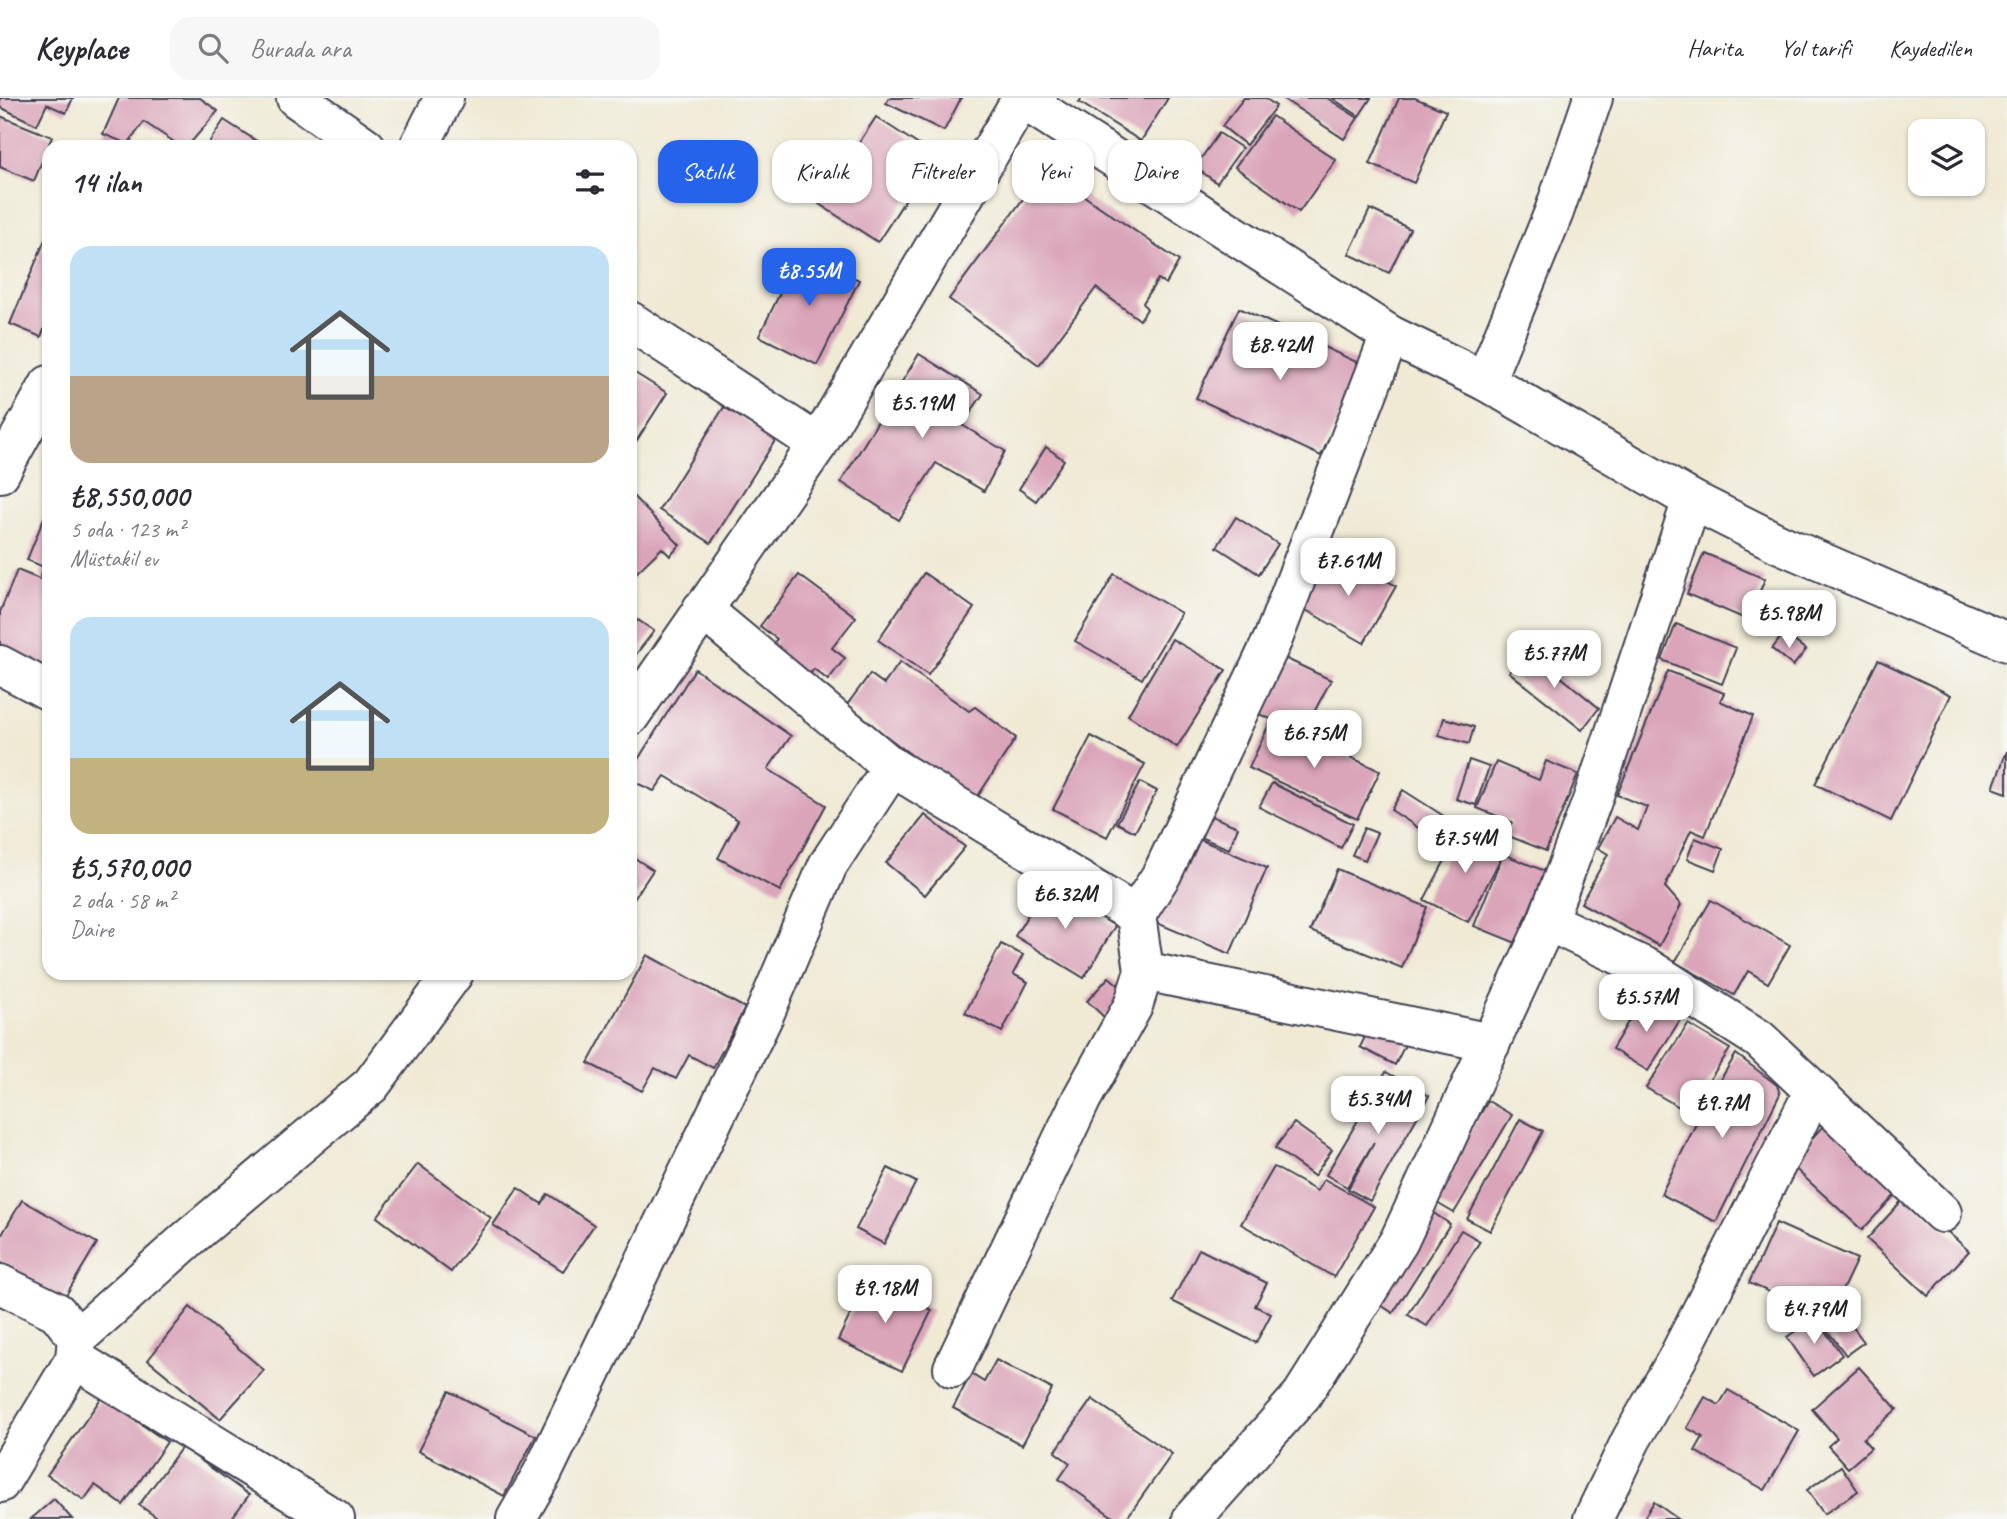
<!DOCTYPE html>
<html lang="tr">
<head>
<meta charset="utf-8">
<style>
	:root { --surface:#fff; --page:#f7f7f7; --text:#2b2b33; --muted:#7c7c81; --line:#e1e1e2; --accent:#2563eb }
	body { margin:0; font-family:Caveat,sans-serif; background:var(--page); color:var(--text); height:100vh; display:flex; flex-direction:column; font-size:26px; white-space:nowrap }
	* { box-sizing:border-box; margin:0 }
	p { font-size:23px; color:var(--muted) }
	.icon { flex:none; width:38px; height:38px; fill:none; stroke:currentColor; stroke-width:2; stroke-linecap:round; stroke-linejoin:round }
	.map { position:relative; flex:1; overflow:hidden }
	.details { position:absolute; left:42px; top:42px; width:595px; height:840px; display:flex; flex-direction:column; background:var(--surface); border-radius:21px; box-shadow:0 2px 5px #0004 }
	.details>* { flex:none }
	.top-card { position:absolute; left:658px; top:42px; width:665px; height:63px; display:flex; gap:14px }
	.buttons { position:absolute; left:1908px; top:21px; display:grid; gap:14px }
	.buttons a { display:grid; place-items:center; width:77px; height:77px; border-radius:14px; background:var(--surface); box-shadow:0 2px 5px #0004; font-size:35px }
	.price { position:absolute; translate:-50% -60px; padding:0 16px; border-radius:14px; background:#fff; color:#222; font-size:23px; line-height:46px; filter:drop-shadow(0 2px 4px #0008) }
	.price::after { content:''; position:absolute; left:50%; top:42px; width:21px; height:16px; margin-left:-10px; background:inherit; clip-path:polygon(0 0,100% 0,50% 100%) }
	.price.active { background:var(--accent); color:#fff }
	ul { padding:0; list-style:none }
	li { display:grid; align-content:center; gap:14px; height:371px; padding:0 28px }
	li span { display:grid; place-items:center; height:217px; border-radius:21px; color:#555 }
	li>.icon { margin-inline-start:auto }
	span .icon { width:126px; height:126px; fill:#fffc; stroke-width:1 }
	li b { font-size:30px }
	h2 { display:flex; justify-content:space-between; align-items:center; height:84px; padding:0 28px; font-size:30px }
	.pill { padding:0 24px; border-radius:21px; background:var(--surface); box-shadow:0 2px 5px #0004; font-size:24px; line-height:63px }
	.pill.active { background:var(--accent); color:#fff }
	header { display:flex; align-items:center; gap:42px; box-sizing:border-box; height:98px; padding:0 35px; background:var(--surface); border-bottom:2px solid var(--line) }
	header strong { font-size:33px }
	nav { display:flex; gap:38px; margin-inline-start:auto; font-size:24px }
	.search { width:490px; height:63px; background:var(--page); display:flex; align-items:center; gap:18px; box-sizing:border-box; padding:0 24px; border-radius:21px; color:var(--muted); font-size:26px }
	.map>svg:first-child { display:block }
	.building { fill:#daa4b9 }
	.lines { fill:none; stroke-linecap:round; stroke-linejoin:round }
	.minor-casing { stroke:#414052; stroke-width:42 }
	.minor { stroke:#fff; stroke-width:38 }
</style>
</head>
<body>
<header>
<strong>Keyplace</strong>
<div class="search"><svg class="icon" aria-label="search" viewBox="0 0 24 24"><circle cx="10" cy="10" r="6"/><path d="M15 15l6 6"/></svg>Burada ara</div>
<nav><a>Harita</a><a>Yol tarifi</a><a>Kaydedilen</a></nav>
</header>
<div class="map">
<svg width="2007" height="1421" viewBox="0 0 2007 1421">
	<rect width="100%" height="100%" fill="#f6f6f2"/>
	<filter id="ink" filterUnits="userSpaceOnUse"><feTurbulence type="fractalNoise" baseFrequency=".0143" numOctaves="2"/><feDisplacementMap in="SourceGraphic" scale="14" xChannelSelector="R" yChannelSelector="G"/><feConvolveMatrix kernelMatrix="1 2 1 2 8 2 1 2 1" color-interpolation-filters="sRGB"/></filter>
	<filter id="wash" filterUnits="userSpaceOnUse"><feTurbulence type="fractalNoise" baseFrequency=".00686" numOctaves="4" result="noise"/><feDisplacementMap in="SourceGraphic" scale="28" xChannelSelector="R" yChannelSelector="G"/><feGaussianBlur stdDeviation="1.57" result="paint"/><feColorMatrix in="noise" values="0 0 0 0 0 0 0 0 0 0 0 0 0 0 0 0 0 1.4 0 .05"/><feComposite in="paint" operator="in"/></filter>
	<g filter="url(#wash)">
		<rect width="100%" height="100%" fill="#f0ead5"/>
		<g id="blocks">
			<g class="building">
				<polygon points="0,0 73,0 66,15 47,6 37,27 0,9"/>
				<polygon points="119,0 200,0 218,13 187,49 182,49 144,24 128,46 103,36"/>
				<polygon points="889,0 961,0 944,33 886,5"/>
				<polygon points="1082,0 1168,0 1141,43 1079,4"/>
				<polygon points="1244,0 1265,0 1276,8 1246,47 1222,28"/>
				<polygon points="1282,0 1327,0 1358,20 1344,41"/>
				<polygon points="1332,0 1371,0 1359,18"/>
				<polygon points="1399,0 1415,0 1446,13 1414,85 1370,66"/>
				<polygon points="0,18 52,39 34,83 0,69"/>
				<polygon points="1272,18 1336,62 1299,114 1235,69"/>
				<polygon points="876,19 934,57 878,144 819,106"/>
				<polygon points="224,22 266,49 206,49"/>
				<polygon points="1219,35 1242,50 1217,85 1195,69"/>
				<polygon points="1037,82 1065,85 1179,163 1166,186 1158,181 1143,205 1147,211 1140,222 1096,190 1039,267 949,201"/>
				<polygon points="1370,111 1410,131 1389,175 1349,156"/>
				<polygon points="49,132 49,228 46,227 41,239 10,226"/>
				<polygon points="800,154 859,182 817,267 759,238"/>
				<polygon points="1239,210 1363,267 1321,358 1196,300"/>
				<polygon points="919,256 983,296 962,327 1005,353 984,393 936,365 899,422 841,384"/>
				<polygon points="630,272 667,295 630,353"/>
				<polygon points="724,309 776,341 711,445 659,412"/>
				<polygon points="1046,349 1064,362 1036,403 1019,391"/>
				<polygon points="630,395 680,447 670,458 662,450 630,481"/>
				<polygon points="49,407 49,482 40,478 44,469 27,462"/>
				<polygon points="1236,419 1278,446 1259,476 1217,449"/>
				<polygon points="1704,455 1765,481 1748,522 1687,496"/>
				<polygon points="1346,459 1396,488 1364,545 1297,507 1321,466 1336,475"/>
				<polygon points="17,472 49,485 49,576 0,557 0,514"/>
				<polygon points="924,475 974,510 928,577 878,542"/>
				<polygon points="1114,476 1181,515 1142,581 1075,543"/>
				<polygon points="799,477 856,519 832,550 845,560 828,582 814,571 805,582 767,553 777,541 760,528"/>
				<polygon points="638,522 654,533 630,564 630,532"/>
				<polygon points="1676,526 1736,550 1722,586 1662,562"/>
				<polygon points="1784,535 1806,552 1793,568 1772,551"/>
				<polygon points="1172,541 1226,572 1177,649 1128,617"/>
				<polygon points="1527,551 1599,610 1582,632 1509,574"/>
				<polygon points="1272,554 1331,582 1303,635 1245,610"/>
				<polygon points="1878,562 1951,597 1891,723 1815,686"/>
				<polygon points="900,564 969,613 975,609 1016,640 974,704 846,608 870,576 884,586"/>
				<polygon points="695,571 791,638 768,671 826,707 780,793 718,760 738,722 665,678 654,693 630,682 630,674"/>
				<polygon points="1668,573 1724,595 1720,603 1753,618 1705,738 1691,732 1665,789 1681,807 1659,848 1581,805 1608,756 1598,750 1615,719 1638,732 1647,709 1617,697"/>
				<polygon points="1444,620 1474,629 1469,646 1439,637"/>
				<polygon points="1271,622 1380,673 1357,721 1249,670"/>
				<polygon points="1091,638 1145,666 1107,739 1053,711"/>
				<polygon points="2007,653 2007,695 1993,690"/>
				<polygon points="1469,662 1489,669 1476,707 1456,701"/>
				<polygon points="1546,663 1578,676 1546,753 1506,737 1512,724 1477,710 1496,664 1539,682"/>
				<polygon points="1140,684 1157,693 1135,734 1117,725"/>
				<polygon points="1272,685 1353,726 1341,750 1259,709"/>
				<polygon points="1403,692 1450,722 1437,742 1391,712"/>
				<polygon points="1199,713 1238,729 1229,751 1190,735"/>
				<polygon points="925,717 965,749 925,797 886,765"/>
				<polygon points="1364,730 1377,735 1365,762 1352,757"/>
				<polygon points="1462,730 1505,752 1468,824 1424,802"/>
				<polygon points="1187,736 1267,770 1230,856 1150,822"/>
				<polygon points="1695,740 1723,751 1715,772 1687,761"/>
				<polygon points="1503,756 1545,773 1516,845 1474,828"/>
				<polygon points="630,757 653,772 630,807"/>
				<polygon points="1337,771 1427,809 1402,870 1310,833"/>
				<polygon points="1047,786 1115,828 1084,880 1015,838"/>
				<polygon points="1711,802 1790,847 1768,885 1748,873 1734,897 1675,864"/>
				<polygon points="1001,846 1023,857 1013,876 1028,884 1002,934 965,915"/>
				<polygon points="647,857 745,910 713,970 689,957 676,981 655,970 642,993 588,965"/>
				<polygon points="1109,879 1128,895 1105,920 1087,903"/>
				<polygon points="1643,899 1680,922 1648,973 1612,951"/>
				<polygon points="1373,923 1408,941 1395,967 1360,949"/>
				<polygon points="1688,926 1730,951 1688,1014 1646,990"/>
				<polygon points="1736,956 1777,987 1780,996 1716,1124 1661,1096 1707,1004"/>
				<polygon points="1386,974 1429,998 1370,1103 1348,1091 1374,1044 1347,1089 1326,1077"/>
				<polygon points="1488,1003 1512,1017 1454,1115 1430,1101"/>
				<polygon points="1520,1021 1543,1033 1490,1133 1467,1121"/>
				<polygon points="1294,1025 1332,1052 1314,1078 1275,1050"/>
				<polygon points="1826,1025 1899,1093 1862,1132 1789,1065"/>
				<polygon points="418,1066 491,1120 451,1174 377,1119"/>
				<polygon points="1274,1069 1317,1093 1324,1081 1374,1109 1334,1179 1241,1126"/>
				<polygon points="888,1070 916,1084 884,1146 856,1131"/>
				<polygon points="518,1090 542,1106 548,1096 594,1127 563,1173 493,1127"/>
				<polygon points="1907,1097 1969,1153 1928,1198 1867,1141"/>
				<polygon points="22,1102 97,1145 63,1202 0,1164 0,1140"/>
				<polygon points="1429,1112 1450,1126 1393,1215 1372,1201"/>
				<polygon points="1776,1125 1857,1161 1829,1220 1749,1185"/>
				<polygon points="1461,1132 1480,1143 1427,1228 1408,1217"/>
				<polygon points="1199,1151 1267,1185 1255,1208 1271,1216 1256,1245 1172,1203"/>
				<polygon points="868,1180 932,1212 902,1273 838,1242"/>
				<polygon points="190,1209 264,1272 220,1321 148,1262"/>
				<polygon points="1844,1217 1864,1244 1846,1257 1826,1231"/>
				<polygon points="1815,1219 1842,1257 1814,1278 1787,1239"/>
				<polygon points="996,1262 1052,1291 1022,1347 953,1310 971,1276 984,1284"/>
				<polygon points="1859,1269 1897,1311 1863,1341 1871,1350 1848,1370 1828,1348 1837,1340 1812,1311"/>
				<polygon points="1728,1292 1799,1333 1765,1392 1695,1353 1703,1339 1687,1330 1705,1299 1719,1307"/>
				<polygon points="449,1293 536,1338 504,1398 418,1353"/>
				<polygon points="102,1299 167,1344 123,1407 95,1387 84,1402 47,1377"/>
				<polygon points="1092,1301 1172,1356 1126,1421 1116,1421 1059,1381 1070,1365 1055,1354"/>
				<polygon points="182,1349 249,1397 231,1421 159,1421 139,1407"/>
				<polygon points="1841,1368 1858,1393 1824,1416 1807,1392"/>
				<polygon points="54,1401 72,1421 31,1421"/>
				<polygon points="1654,1404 1678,1421 1643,1421"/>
			</g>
		</g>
	</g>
	<g filter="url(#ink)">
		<use href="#blocks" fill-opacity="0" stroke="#414052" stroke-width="2"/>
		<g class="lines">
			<g class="minor-casing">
				<g id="minor">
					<polyline points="296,0 366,49"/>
					<polyline points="1022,1 1390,237 1485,283 1692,402 1780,446 2007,544"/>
					<polyline points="419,49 444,0"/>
					<polyline points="630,223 818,346"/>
					<polyline points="1485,283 1554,114 1593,0"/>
					<polyline points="0,375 49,287"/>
					<polyline points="702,511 892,669 1136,817 1144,873 1133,908 1082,1000 953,1270"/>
					<polyline points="0,567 49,593"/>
					<polyline points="630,618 818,346 1022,0"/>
					<polyline points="1136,817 1162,776 1273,541 1390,237"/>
					<polyline points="1547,823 1649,871 1759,941 1814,993 1677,1261 1631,1342 1593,1421"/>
					<polyline points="1144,873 1491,945"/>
					<polyline points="1814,993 1942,1115"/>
					<polyline points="0,1186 57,1214 77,1240"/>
					<polyline points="75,1261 335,1421"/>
					<polyline points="0,1385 75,1261 77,1240 189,1140 371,987 454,875"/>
					<polyline points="516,1421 542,1376 764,917 828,767 892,669"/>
					<polyline points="1192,1421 1302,1297 1399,1143 1547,823 1592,703 1692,402"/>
				</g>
			</g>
			<use href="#minor" class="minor"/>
		</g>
	</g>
</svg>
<div class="buttons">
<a><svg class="icon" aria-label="layers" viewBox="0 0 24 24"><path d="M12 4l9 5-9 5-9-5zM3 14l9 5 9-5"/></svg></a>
</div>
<b class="price active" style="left:809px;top:210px">₺8.55M</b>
<b class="price" style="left:1280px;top:284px">₺8.42M</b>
<b class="price" style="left:922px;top:342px">₺5.19M</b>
<b class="price" style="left:1348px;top:500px">₺7.61M</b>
<b class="price" style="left:1789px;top:552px">₺5.98M</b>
<b class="price" style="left:1554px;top:592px">₺5.77M</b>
<b class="price" style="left:1314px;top:672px">₺6.75M</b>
<b class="price" style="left:1465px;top:777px">₺7.54M</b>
<b class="price" style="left:1065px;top:833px">₺6.32M</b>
<b class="price" style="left:1646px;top:936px">₺5.57M</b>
<b class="price" style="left:1378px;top:1038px">₺5.34M</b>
<b class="price" style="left:1722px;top:1042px">₺9.7M</b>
<b class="price" style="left:885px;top:1227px">₺9.18M</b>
<b class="price" style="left:1814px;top:1248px">₺4.79M</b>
<div class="top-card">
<a class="pill active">Satılık</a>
<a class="pill">Kiralık</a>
<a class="pill">Filtreler</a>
<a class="pill">Yeni</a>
<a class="pill">Daire</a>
</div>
<section class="details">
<h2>14 ilan<svg class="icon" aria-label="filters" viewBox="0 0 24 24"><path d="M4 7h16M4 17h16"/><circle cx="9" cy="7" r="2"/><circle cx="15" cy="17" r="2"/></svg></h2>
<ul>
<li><span style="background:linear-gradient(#bfe0f5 60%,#b9a48a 0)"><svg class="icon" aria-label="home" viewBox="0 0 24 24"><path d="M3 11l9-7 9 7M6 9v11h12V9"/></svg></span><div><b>₺8,550,000</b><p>5 oda · 123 m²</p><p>Müstakil ev</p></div></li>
<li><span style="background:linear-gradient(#bfe0f5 65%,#c2b280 0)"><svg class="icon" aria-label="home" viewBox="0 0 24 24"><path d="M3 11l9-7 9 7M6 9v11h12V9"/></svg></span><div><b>₺5,570,000</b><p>2 oda · 58 m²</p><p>Daire</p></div></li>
</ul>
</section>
</div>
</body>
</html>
